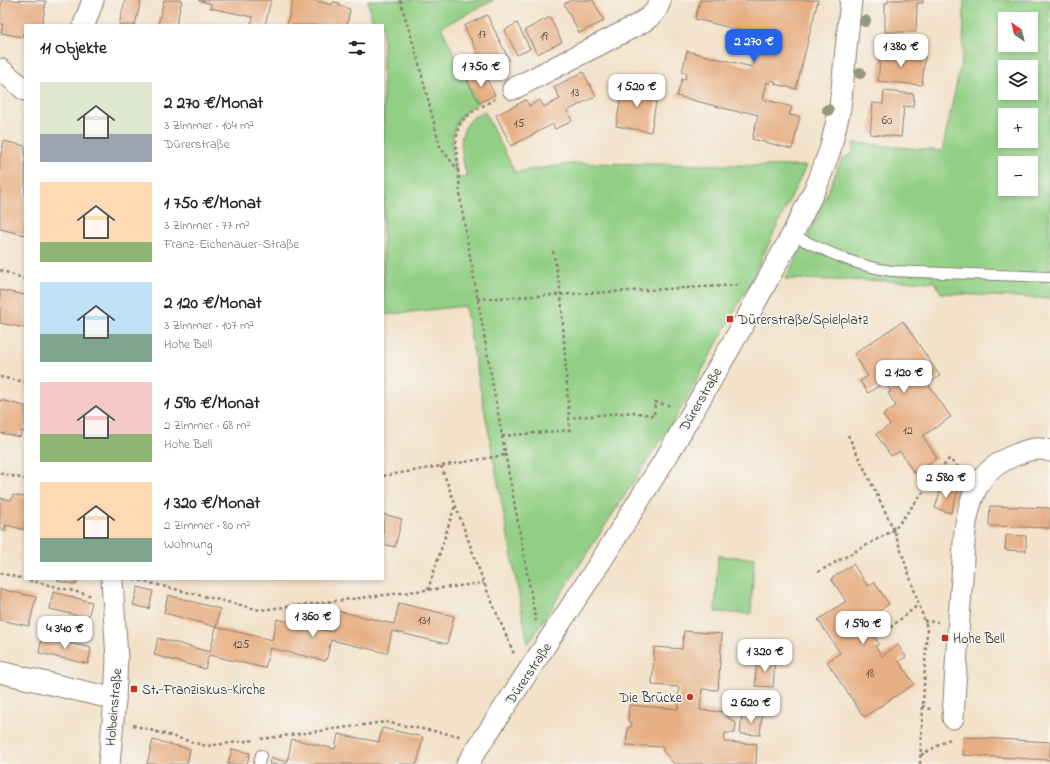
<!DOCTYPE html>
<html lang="de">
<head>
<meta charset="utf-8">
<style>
	:root { --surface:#fff; --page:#f6f6f6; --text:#222; --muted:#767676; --accent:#2563eb }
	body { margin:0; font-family:"Indie Flower",sans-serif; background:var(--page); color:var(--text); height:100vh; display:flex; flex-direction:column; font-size:15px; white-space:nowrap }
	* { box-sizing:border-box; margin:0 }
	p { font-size:13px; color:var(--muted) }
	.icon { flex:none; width:22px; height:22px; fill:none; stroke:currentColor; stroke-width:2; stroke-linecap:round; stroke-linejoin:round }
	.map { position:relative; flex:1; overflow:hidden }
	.sheet { position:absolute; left:24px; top:24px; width:360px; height:556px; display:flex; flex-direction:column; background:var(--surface); border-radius:0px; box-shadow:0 2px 6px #0003 }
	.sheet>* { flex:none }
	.needle { width:26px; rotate:325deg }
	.controls { position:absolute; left:998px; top:12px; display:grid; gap:8px }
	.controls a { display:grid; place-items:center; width:40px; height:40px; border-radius:0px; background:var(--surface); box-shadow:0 2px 6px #0003; font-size:20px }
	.price { position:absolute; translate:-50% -34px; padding:0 9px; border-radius:8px; background:#fff; color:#222; font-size:13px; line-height:26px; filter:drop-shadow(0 1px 2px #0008) }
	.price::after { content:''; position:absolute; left:50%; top:24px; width:12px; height:9px; margin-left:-6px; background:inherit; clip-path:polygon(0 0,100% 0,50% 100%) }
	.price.active { background:var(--accent); color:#fff }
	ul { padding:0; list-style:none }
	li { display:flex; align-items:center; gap:12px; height:100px; padding:0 16px }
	li span { display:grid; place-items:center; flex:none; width:112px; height:80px; border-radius:0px; color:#555 }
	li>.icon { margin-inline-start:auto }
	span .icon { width:48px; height:48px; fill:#fffc; stroke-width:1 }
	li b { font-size:17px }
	h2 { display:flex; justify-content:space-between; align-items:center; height:48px; padding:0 16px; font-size:17px }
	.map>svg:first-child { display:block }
	.green { fill:#92cf84; stroke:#577650; fill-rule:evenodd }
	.building { fill:#e7af83 }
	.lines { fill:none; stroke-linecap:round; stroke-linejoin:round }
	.lane-casing { stroke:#887e72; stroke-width:12 }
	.street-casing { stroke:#887e72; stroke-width:23 }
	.path { stroke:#887e72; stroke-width:2.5; stroke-dasharray:3 3; stroke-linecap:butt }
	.lane { stroke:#fff; stroke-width:10 }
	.street { stroke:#fff; stroke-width:21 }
	.tree { fill:#93977d }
	.poi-dot { fill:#c8321e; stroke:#f6f6f2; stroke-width:1.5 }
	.labels { text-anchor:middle; stroke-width:3; stroke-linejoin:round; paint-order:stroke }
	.number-label { font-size:12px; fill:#4f4136 }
	.poi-label { font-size:14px; fill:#1c1c1c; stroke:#f6f6f2; text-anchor:start }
	.street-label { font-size:14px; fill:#1c1c1c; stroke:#f6f6f2 }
</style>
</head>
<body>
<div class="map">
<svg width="1050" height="764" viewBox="0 0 1050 764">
	<rect width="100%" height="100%" fill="#f6f6f2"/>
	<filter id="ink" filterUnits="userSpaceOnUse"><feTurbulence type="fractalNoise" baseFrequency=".025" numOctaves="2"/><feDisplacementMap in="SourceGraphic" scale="8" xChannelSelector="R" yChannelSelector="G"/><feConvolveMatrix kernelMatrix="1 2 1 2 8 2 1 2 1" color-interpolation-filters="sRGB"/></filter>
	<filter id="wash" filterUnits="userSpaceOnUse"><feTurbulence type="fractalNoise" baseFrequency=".012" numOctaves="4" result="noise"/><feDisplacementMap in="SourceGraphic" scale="16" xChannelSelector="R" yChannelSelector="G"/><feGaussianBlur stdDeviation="0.9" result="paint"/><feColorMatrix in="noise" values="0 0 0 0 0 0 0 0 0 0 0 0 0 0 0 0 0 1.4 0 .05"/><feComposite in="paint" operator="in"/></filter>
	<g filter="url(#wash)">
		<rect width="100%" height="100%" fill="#f3e1c8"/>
		<g class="green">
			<path d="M368,0h126l-53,27 37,76c-33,18 -27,44 -20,75l9,-1c-7,-27 -13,-52 17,-66l31,61 62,-9 229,3 -57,119 -68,124 -153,235 -63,-338 -82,9v-290h-10z"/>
			<path d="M964,0h86v299l-109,-6 -6,-11 -150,-3 22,-40 35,-80 10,-5 2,-11 88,8 21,-97zM1005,19h26v26h-26zM1005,67h26v26h-26zM1005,115h26v26h-26zM1005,163h26v26h-26z"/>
			<polygon points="718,556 754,558 751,614 715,612"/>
		</g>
		<g id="blocks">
			<g class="building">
				<polygon points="2,0 46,1 42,25 25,25 25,33 23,33 22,37 1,33 3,24 0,24 0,9"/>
				<polygon points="125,0 141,0 135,25 119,25"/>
				<polygon points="164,0 182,0 176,25 158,25"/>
				<polygon points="198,0 271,0 265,25 251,24 253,17 210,8 211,4"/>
				<polygon points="293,0 313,0 332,5 333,2 340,3 339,6 350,9 347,25 287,25"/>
				<polygon points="572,0 593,0 604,21 579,33 564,4"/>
				<polygon points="700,0 818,0 796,89 775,84 776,82 771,80 770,83 767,82 763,99 792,107 789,115 800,117 792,149 752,139 758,115 743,111 742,113 677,96 682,79 685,79 687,73 682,72 687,51 752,67 760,35 695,19"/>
				<polygon points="888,0 923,0 923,3 917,3 916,32 885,32 885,3 888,3"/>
				<polygon points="487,15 509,60 487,71 464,26"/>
				<polygon points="550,17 562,42 537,54 525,30"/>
				<polygon points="517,23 530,49 517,55 505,30"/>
				<polygon points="881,51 925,56 922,85 878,81"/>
				<polygon points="483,72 495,95 479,103 467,80"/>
				<polygon points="583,72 596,96 567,111 572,121 555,129 553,124 511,146 496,115 526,100 529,106 540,100 544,107 560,99 554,87"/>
				<polygon points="623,84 658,90 651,132 616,126"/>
				<polygon points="884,91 914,94 913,107 904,106 901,137 870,134 873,103 883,104"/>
				<polygon points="4,141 25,146 25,235 0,229 0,158"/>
				<polygon points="0,290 25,295 25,328 0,323"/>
				<polygon points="903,321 940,376 928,384 951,417 923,436 937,458 914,473 900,451 891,456 876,434 890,425 883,415 896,406 888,393 891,392 885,382 868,393 860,381 868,376 854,354"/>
				<polygon points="0,400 25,406 25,432 21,431 20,437 0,433"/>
				<polygon points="942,485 958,490 951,513 935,508"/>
				<polygon points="13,495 25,497 25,530 6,525 4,531 0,530 0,498 11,500"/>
				<polygon points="990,506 1050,508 1050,528 989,526"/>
				<polygon points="383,514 402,519 395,547 383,544"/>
				<polygon points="1006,535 1026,536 1026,551 1005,550"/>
				<polygon points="853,564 868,586 874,582 889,604 877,613 884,624 871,632 879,644 875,646 882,656 898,645 906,657 899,661 914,684 864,717 827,662 840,653 818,620 846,601 831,579"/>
				<polygon points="58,579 77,579 76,585 58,581"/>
				<polygon points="138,587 153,591 149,609 133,605"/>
				<polygon points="0,589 36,597 29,626 0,620"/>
				<polygon points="53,592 92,602 88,618 50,609"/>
				<polygon points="168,595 220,609 216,627 164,613"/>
				<polygon points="399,603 454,616 447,644 392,631 387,653 331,640 326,661 270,648 265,668 209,655 205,669 154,655 158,638 210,652 216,627 272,640 277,619 333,632 338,611 394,624"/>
				<polygon points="684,631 722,634 718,690 702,689 700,710 726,712 726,716 736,723 735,733 725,733 724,742 757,744 756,764 674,764 663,751 663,747 626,745 628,727 631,727 632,722 628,722 629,705 678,709 679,687 652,685 654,653 654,647 682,649"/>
				<polygon points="42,637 91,648 88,664 39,653"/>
				<polygon points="757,658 775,660 773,687 755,686"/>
				<polygon points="742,713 762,715 760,735 740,734"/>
				<polygon points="382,728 423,737 417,764 269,764 271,758 287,762 292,739 335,749 338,734 379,742"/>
				<polygon points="964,737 1050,742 1050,760 963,755"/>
				<polygon points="153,740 190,749 187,764 147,764"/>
				<polygon points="232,749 250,753 247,764 228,764"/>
			</g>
		</g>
	</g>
	<g filter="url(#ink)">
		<use href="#blocks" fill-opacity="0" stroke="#887e72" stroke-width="1"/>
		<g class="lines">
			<g class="lane-casing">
				<g id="lane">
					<path d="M792,235c34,16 63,31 100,36l158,6"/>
					<polyline points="259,764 261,755"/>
				</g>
			</g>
			<g class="street-casing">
				<g id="street">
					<polyline points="84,25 93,0"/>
					<polyline points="0,69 25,90"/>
					<path d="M513,89l126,-65c10,-6 19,-12 21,-24"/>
					<polyline points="0,672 115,699"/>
					<path d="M953,718c3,-47 5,-94 9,-140 2,-31 1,-65 16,-93 8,-14 23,-24 37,-30 11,-5 23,-9 35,-4"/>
					<polyline points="109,764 115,699 117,659 112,579"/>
					<polyline points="467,764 601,561 670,451 744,323 792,235 817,185 830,150 840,108 851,0"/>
				</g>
			</g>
			<g class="path">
				<polyline points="400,0 418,60 440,147 458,170"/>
				<polyline points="495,99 472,112 461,122 458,129 456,143 461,205 502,436 536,621"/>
				<polyline points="553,251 561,294 569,418"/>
				<polyline points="0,270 25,279"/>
				<polyline points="477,299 741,285"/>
				<polyline points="0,377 25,382"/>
				<polyline points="848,435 894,530 927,628 920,764"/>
				<polyline points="502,436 570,430 569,418 634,412 654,416 655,402 671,406"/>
				<polyline points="441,466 484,583 514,654"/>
				<polyline points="0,473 25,479"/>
				<polyline points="383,476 505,455"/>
				<polyline points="818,572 894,530 949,459 963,471"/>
				<polyline points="0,573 93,596"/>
				<polyline points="134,579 260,610 484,583"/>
				<polyline points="428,590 455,505"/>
				<polyline points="924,621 938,622"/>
				<polyline points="881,635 918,605"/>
				<polyline points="922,706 933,710"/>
				<polyline points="133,725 206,746 254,740"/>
				<polyline points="261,739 385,722 460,736"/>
				<polyline points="921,755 950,739"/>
			</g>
			<use href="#lane" class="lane"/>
			<use href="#street" class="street"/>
		</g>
		<g class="tree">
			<circle cx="865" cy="21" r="6"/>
			<circle cx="860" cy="73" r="6"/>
			<circle cx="828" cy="110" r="6"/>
		</g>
	</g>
	<g class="poi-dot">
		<rect x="726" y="315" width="8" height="8" rx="2"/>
		<rect x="941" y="634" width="8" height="8" rx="2"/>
		<rect x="130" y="685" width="8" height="8" rx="2"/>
		<circle cx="690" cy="697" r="4"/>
	</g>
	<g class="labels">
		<g class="number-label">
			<text x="482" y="38">17</text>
			<text x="544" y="40">19</text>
			<text x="575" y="96">13</text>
			<text x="887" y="124">60</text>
			<text x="519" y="127">15</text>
			<text x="908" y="434">12</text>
			<text x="424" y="624">131</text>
			<text x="241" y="648">125</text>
			<text x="870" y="677">18</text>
		</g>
		<g class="poi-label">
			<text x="738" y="324">Dürerstraße/Spielplatz</text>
			<text x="953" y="643">Hohe Bell</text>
			<text x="142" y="694">St.-Franziskus-Kirche</text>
			<text x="682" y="702" text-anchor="end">Die Brücke</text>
		</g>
		<g class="street-label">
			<text transform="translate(700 399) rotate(-60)" y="5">Dürerstraße</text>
			<text transform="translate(528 673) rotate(-56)" y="5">Dürerstraße</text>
			<text transform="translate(113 707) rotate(-85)" y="5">Holbeinstraße</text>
		</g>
	</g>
</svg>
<div class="controls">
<a><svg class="needle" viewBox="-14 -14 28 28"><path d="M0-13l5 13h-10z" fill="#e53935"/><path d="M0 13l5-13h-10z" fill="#767676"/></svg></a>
<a><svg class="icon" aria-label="layers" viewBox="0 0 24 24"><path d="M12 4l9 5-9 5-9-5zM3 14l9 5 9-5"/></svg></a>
<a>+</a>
<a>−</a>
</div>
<b class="price active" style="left:754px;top:63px">2 270 €</b>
<b class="price" style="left:901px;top:68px">1 380 €</b>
<b class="price" style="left:481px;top:88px">1 750 €</b>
<b class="price" style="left:637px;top:108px">1 520 €</b>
<b class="price" style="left:904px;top:394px">2 120 €</b>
<b class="price" style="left:946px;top:499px">2 580 €</b>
<b class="price" style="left:313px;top:638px">1 360 €</b>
<b class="price" style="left:863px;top:645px">1 590 €</b>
<b class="price" style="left:65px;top:650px">4 340 €</b>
<b class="price" style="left:765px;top:673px">1 320 €</b>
<b class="price" style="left:751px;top:724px">2 620 €</b>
<section class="sheet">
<h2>11 Objekte<svg class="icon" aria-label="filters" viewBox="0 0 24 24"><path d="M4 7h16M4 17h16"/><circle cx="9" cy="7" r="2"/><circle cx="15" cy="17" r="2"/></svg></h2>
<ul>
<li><span style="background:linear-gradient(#dfe7d0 65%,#9aa5b1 0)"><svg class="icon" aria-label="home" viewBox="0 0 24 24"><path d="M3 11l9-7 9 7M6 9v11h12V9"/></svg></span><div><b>2 270 €/Monat</b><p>3 Zimmer · 104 m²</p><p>Dürerstraße</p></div></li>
<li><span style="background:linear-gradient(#ffd9b3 75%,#8fb573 0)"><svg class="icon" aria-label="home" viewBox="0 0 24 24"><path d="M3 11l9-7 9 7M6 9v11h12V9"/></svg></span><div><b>1 750 €/Monat</b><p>3 Zimmer · 77 m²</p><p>Franz-Eichenauer-Straße</p></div></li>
<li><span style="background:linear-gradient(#bfe0f5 65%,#7fa58c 0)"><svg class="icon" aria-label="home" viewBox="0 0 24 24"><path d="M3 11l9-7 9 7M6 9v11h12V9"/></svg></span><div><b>2 120 €/Monat</b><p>3 Zimmer · 107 m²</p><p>Hohe Bell</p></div></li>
<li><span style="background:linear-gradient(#f6c9c9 65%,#8fb573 0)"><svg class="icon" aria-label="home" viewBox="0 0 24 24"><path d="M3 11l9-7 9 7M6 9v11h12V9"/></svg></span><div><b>1 590 €/Monat</b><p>2 Zimmer · 68 m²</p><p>Hohe Bell</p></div></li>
<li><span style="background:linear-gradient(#ffd9b3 70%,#7fa58c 0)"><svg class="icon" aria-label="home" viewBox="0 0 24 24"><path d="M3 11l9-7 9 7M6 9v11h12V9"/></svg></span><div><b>1 320 €/Monat</b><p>2 Zimmer · 80 m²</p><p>Wohnung</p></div></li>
</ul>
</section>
</div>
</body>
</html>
